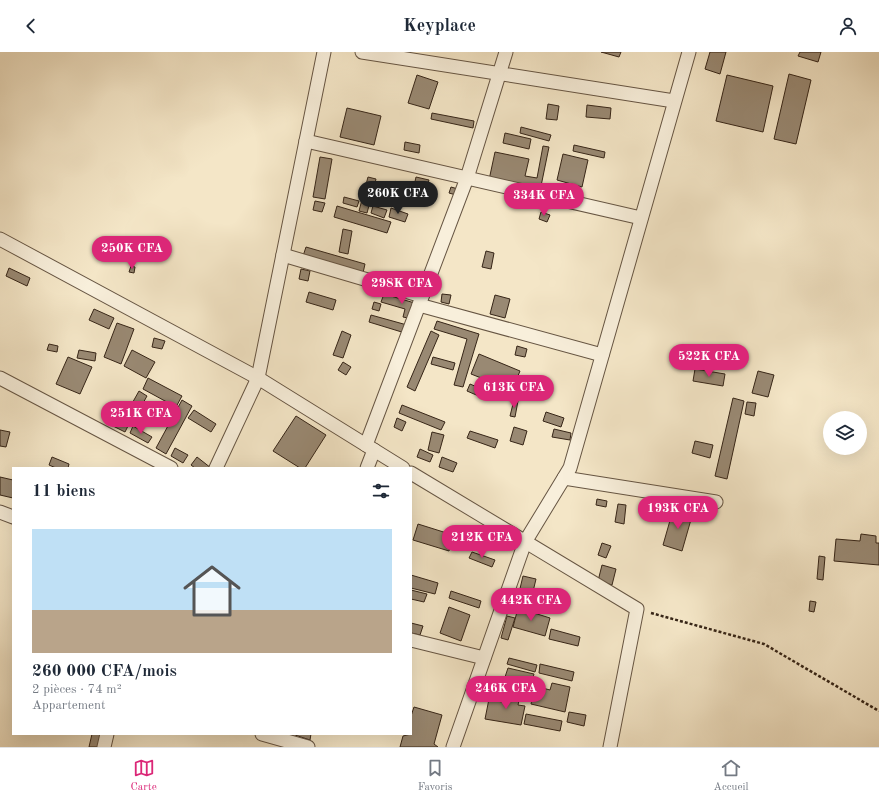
<!DOCTYPE html>
<html lang="fr">
<head>
<meta charset="utf-8">
<style>
	:root { --surface:#fff; --page:#f2f2f3; --text:#1f2937; --muted:#747a83; --line:#e0e1e3; --accent:#db2777 }
	body { margin:0; font-family:"Old Standard TT",serif; background:var(--page); color:var(--text); height:100vh; display:flex; flex-direction:column; font-size:15px; white-space:nowrap }
	* { box-sizing:border-box; margin:0 }
	p { font-size:13px; color:var(--muted) }
	.icon { flex:none; width:22px; height:22px; fill:none; stroke:currentColor; stroke-width:2; stroke-linecap:round; stroke-linejoin:round }
	.map { position:relative; flex:1; overflow:hidden }
	.panel { position:absolute; left:12px; top:415px; width:400px; height:268px; display:flex; flex-direction:column; background:var(--surface); border-radius:0px; box-shadow:0 4px 16px #0002 }
	.panel>* { flex:none }
	.fabs { position:absolute; left:823px; top:359px; display:grid; gap:8px }
	.fabs a { display:grid; place-items:center; width:44px; height:44px; border-radius:50%; background:var(--surface); box-shadow:0 4px 16px #0002; font-size:20px }
	.price { position:absolute; translate:-50% -34px; padding:0 9px; border-radius:14px; background:var(--accent); color:#fff; font-size:13px; line-height:26px; filter:drop-shadow(0 1px 2px #0008) }
	.price::after { content:''; position:absolute; left:50%; top:24px; width:12px; height:9px; margin-left:-6px; background:inherit; clip-path:polygon(0 0,100% 0,50% 100%) }
	.price.on { background:#222; color:#fff }
	ul { padding:0; list-style:none }
	li { display:grid; align-content:center; gap:8px; height:212px; padding:0 20px }
	li span { display:grid; place-items:center; height:124px; border-radius:0px; color:#555 }
	li>.icon { margin-inline-start:auto }
	span .icon { width:72px; height:72px; fill:#fffc; stroke-width:1 }
	li b { font-size:17px }
	h2 { display:flex; justify-content:space-between; align-items:center; height:48px; padding:0 20px; font-size:17px }
	header { display:flex; justify-content:space-between; align-items:center; height:52px; padding:0 20px; background:var(--surface); font-size:18px; font-weight:700 }
	.menu { display:flex; justify-content:space-around; align-items:center; height:56px; border-top:1px solid var(--line); background:var(--surface); font-size:11px; color:var(--muted) }
	.menu a { display:grid; justify-items:center; gap:2px }
	.menu .on { color:var(--accent) }
	.map>svg:first-child { display:block }
	.building { fill:#998973; stroke:#362517 }
	.lines { fill:none; stroke-linecap:round; stroke-linejoin:round }
	.street-casing { stroke:#665543; stroke-width:15 }
	.path { stroke:#362517; stroke-width:2.5; stroke-dasharray:3 2; stroke-linecap:butt }
	.street { stroke:#f8efdb; stroke-width:13 }
</style>
</head>
<body>
<header><svg class="icon" aria-label="back" viewBox="0 0 24 24"><path d="M15 5l-7 7 7 7"/></svg>Keyplace<svg class="icon" aria-label="person" viewBox="0 0 24 24"><circle cx="12" cy="8" r="4"/><path d="M4 21q1-7 8-7t8 7"/></svg></header>
<div class="map">
<svg width="879" height="695" viewBox="0 0 879 695">
	<rect width="100%" height="100%" fill="#f4e6c7"/>
	<filter id="stains"><feTurbulence type="fractalNoise" baseFrequency=".005" numOctaves="4"/><feColorMatrix values="0 0 0 0 .2 0 0 0 0 .09 0 0 0 0 .02 0 0 0 .5 -.17"/></filter>
	<radialGradient id="worn" r=".72"><stop offset=".6" stop-color="#630" stop-opacity="0"/><stop offset="1" stop-color="#630" stop-opacity=".3"/></radialGradient>
	<g class="building">
		<polygon points="601,0 621,0 619,5"/>
		<polygon points="710,0 726,0 720,22 705,17"/>
		<polygon points="800,0 821,0 818,10 798,4"/>
		<polygon points="789,22 811,28 796,92 774,87"/>
		<polygon points="417,23 438,30 429,57 408,51"/>
		<polygon points="727,23 773,34 763,80 716,69"/>
		<polygon points="548,52 559,54 557,68 546,67"/>
		<polygon points="587,53 611,56 610,67 586,65"/>
		<polygon points="347,56 381,64 374,93 340,85"/>
		<polygon points="432,61 474,69 473,76 431,67"/>
		<polygon points="521,75 551,83 549,89 520,81"/>
		<polygon points="505,81 531,87 529,97 503,91"/>
		<polygon points="405,90 420,93 419,101 404,98"/>
		<polygon points="574,93 605,100 604,106 573,99"/>
		<polygon points="543,94 549,95 540,139 489,128 495,100 529,107 525,124 537,126"/>
		<polygon points="563,102 588,108 582,135 557,128"/>
		<polygon points="320,105 332,107 325,147 313,145"/>
		<polygon points="368,125 376,127 367,161 359,159"/>
		<polygon points="416,125 429,128 426,137 414,134"/>
		<polygon points="451,135 458,137 456,143 449,141"/>
		<polygon points="344,145 359,149 357,155 343,151"/>
		<polygon points="315,149 325,151 322,160 313,158"/>
		<polygon points="337,154 391,170 387,181 334,165"/>
		<polygon points="373,154 387,158 384,166 371,161"/>
		<polygon points="391,156 408,162 405,170 389,165"/>
		<polygon points="541,160 550,163 547,170 539,167"/>
		<polygon points="343,177 352,179 348,202 339,200"/>
		<polygon points="306,195 365,212 363,221 303,204"/>
		<polygon points="486,199 494,201 491,217 482,215"/>
		<polygon points="131,214 135,215 134,221 129,220"/>
		<polygon points="9,216 30,226 27,234 6,224"/>
		<polygon points="301,217 310,219 308,229 299,227"/>
		<polygon points="309,240 336,248 333,258 306,250"/>
		<polygon points="384,242 418,252 413,267 403,265 405,257 381,250"/>
		<polygon points="442,242 451,243 449,252 441,250"/>
		<polygon points="495,243 510,247 505,266 490,262"/>
		<polygon points="374,250 381,252 379,259 372,257"/>
		<polygon points="94,257 114,266 109,277 89,268"/>
		<polygon points="371,263 407,273 405,281 369,270"/>
		<polygon points="437,269 479,282 463,335 454,333 467,287 434,277"/>
		<polygon points="117,271 134,277 121,312 104,305"/>
		<polygon points="342,279 351,283 343,306 333,303"/>
		<polygon points="431,279 439,283 415,339 407,335"/>
		<polygon points="154,286 165,289 162,297 152,295"/>
		<polygon points="49,292 58,294 57,300 47,298"/>
		<polygon points="517,294 527,297 525,305 515,303"/>
		<polygon points="79,298 96,301 95,309 77,306"/>
		<polygon points="132,298 155,310 146,326 124,314"/>
		<polygon points="479,302 520,319 512,338 471,322"/>
		<polygon points="68,305 92,315 80,342 56,332"/>
		<polygon points="433,305 455,311 453,318 431,312"/>
		<polygon points="343,310 351,315 346,323 338,318"/>
		<polygon points="695,317 725,322 723,334 693,329"/>
		<polygon points="758,319 774,323 768,345 752,341"/>
		<polygon points="148,326 182,344 176,355 143,337"/>
		<polygon points="470,332 484,338 481,345 467,339"/>
		<polygon points="139,339 147,344 133,369 125,364"/>
		<polygon points="733,346 744,349 727,427 715,424"/>
		<polygon points="182,348 192,354 166,402 156,396"/>
		<polygon points="514,348 518,349 515,365 510,364"/>
		<polygon points="747,350 756,351 754,364 745,362"/>
		<polygon points="402,353 445,370 441,378 399,361"/>
		<polygon points="194,358 216,372 211,380 188,366"/>
		<polygon points="546,360 564,366 561,375 543,369"/>
		<polygon points="109,362 129,372 125,380 105,370"/>
		<polygon points="296,364 326,383 305,416 300,416 273,399"/>
		<polygon points="397,366 406,370 402,379 394,375"/>
		<polygon points="133,374 152,385 148,391 130,381"/>
		<polygon points="514,375 527,379 523,393 510,389"/>
		<polygon points="554,377 571,381 570,388 552,385"/>
		<polygon points="0,378 10,380 6,395 0,394"/>
		<polygon points="470,379 498,388 495,396 467,386"/>
		<polygon points="432,380 444,383 439,401 428,398"/>
		<polygon points="695,389 713,393 710,406 692,401"/>
		<polygon points="175,396 188,403 183,411 171,404"/>
		<polygon points="420,397 433,403 430,410 417,405"/>
		<polygon points="52,405 69,412 68,416 56,416 49,413"/>
		<polygon points="197,405 211,416 195,416 191,413"/>
		<polygon points="442,405 457,411 453,420 439,415"/>
		<polygon points="0,425 13,428 13,446 0,443"/>
		<polygon points="597,447 607,449 606,455 596,453"/>
		<polygon points="618,452 626,453 624,472 615,470"/>
		<polygon points="673,458 692,464 682,499 663,493"/>
		<polygon points="418,472 453,483 449,499 413,488"/>
		<polygon points="861,482 876,484 876,491 879,491 879,513 834,509 836,487 860,489"/>
		<polygon points="602,491 611,494 606,506 598,503"/>
		<polygon points="472,500 495,508 492,515 469,506"/>
		<polygon points="819,504 825,505 823,528 817,527"/>
		<polygon points="602,513 616,517 612,533 598,529"/>
		<polygon points="411,523 438,531 435,542 411,536"/>
		<polygon points="523,524 536,527 531,548 518,545"/>
		<polygon points="411,538 427,542 424,550 411,547"/>
		<polygon points="451,539 481,549 479,556 449,546"/>
		<polygon points="546,540 558,543 554,558 542,555"/>
		<polygon points="810,549 816,550 814,560 809,559"/>
		<polygon points="449,555 470,563 461,589 440,581"/>
		<polygon points="518,556 550,566 545,584 513,575"/>
		<polygon points="507,564 515,566 508,588 501,586"/>
		<polygon points="411,571 423,574 420,583 411,581"/>
		<polygon points="551,577 580,585 578,594 549,587"/>
		<polygon points="509,606 537,613 535,620 507,612"/>
		<polygon points="540,612 574,620 572,629 539,621"/>
		<polygon points="508,616 534,622 531,632 505,625"/>
		<polygon points="496,629 504,630 501,644 493,643"/>
		<polygon points="552,631 570,635 565,660 531,652 535,634 550,638"/>
		<polygon points="504,641 520,644 518,653 525,654 521,673 485,667 489,647 502,650"/>
		<polygon points="414,655 442,663 434,692 438,695 400,695 403,684 411,682 411,664"/>
		<polygon points="569,660 586,663 584,674 567,670"/>
		<polygon points="526,662 562,669 560,679 524,672"/>
		<polygon points="92,682 101,682 99,695 89,695"/>
		<polygon points="292,682 311,682 310,688"/>
	</g>
	<g class="lines">
		<g class="street-casing">
			<g id="street">
				<polyline points="362,0 674,49"/>
				<polyline points="306,89 641,166"/>
				<polyline points="0,187 258,326 403,416"/>
				<polyline points="283,203 422,244"/>
				<polyline points="419,253 602,303"/>
				<polyline points="0,326 171,416"/>
				<polyline points="366,393 467,126 506,0"/>
				<polyline points="216,416 258,326 324,0"/>
				<polyline points="367,416 374,398"/>
				<polyline points="411,421 637,557 610,695"/>
				<polyline points="564,426 716,450"/>
				<polyline points="0,460 13,465"/>
				<polyline points="411,588 484,606"/>
				<polyline points="262,682 308,695"/>
				<polyline points="104,695 107,682"/>
				<polyline points="453,695 525,490 570,416 689,0"/>
			</g>
		</g>
		<polyline class="path" points="651,561 764,592 879,659"/>
		<use href="#street" class="street"/>
	</g>
	<rect width="100%" height="100%" filter="url(#stains)"/>
	<rect width="100%" height="100%" fill="url(#worn)"/>
</svg>
<div class="fabs">
<a><svg class="icon" aria-label="layers" viewBox="0 0 24 24"><path d="M12 4l9 5-9 5-9-5zM3 14l9 5 9-5"/></svg></a>
</div>
<b class="price on" style="left:398px;top:163px">260K CFA</b>
<b class="price" style="left:544px;top:165px">334K CFA</b>
<b class="price" style="left:132px;top:218px">250K CFA</b>
<b class="price" style="left:402px;top:253px">298K CFA</b>
<b class="price" style="left:709px;top:326px">522K CFA</b>
<b class="price" style="left:514px;top:357px">613K CFA</b>
<b class="price" style="left:141px;top:383px">251K CFA</b>
<b class="price" style="left:678px;top:478px">193K CFA</b>
<b class="price" style="left:482px;top:507px">212K CFA</b>
<b class="price" style="left:531px;top:570px">442K CFA</b>
<b class="price" style="left:506px;top:658px">246K CFA</b>
<section class="panel">
<h2>11 biens<svg class="icon" aria-label="filters" viewBox="0 0 24 24"><path d="M4 7h16M4 17h16"/><circle cx="9" cy="7" r="2"/><circle cx="15" cy="17" r="2"/></svg></h2>
<ul>
<li><span style="background:linear-gradient(#bfe0f5 65%,#b9a48a 0)"><svg class="icon" aria-label="home" viewBox="0 0 24 24"><path d="M3 11l9-7 9 7M6 9v11h12V9"/></svg></span><div><b>260 000 CFA/mois</b><p>2 pièces · 74 m²</p><p>Appartement</p></div></li>
</ul>
</section>
</div>
<nav class="menu">
<a class="on"><svg class="icon" aria-label="map" viewBox="0 0 24 24"><path d="M3 6l6-2 6 2 6-2v14l-6 2-6-2-6 2zM9 4v14M15 6v14"/></svg>Carte</a>
<a><svg class="icon" aria-label="saved" viewBox="0 0 24 24"><path d="M7 4h10v16l-5-4-5 4z"/></svg>Favoris</a>
<a><svg class="icon" aria-label="home" viewBox="0 0 24 24"><path d="M3 11l9-7 9 7M6 9v11h12V9"/></svg>Accueil</a>
</nav>
</body>
</html>
